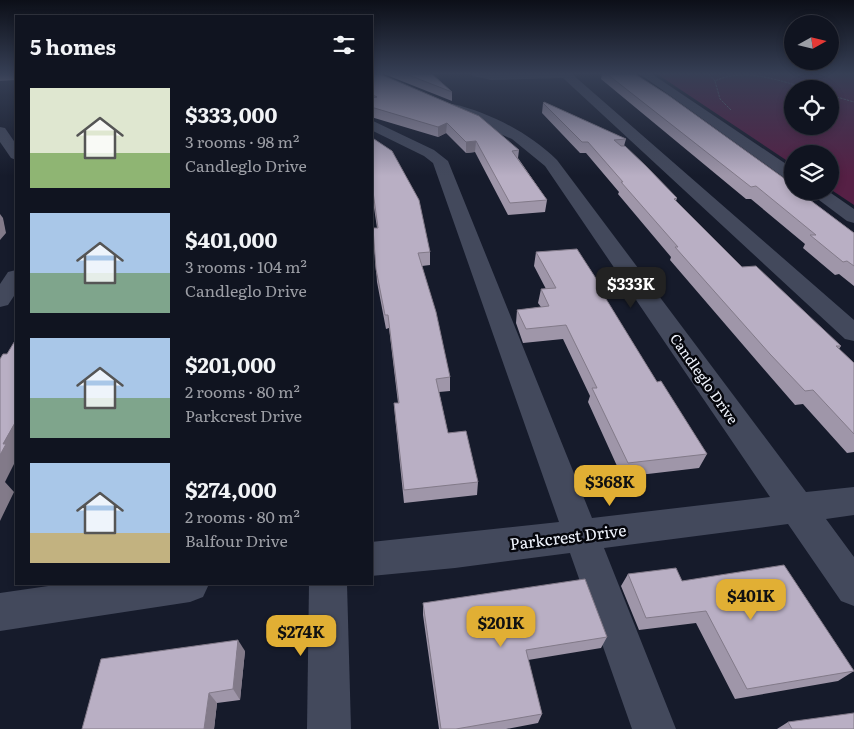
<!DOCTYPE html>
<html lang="en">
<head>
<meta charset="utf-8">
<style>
	:root { --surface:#101420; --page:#1e212d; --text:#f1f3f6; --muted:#9c9ea5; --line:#30333e; --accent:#e1af34 }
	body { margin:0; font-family:Literata,serif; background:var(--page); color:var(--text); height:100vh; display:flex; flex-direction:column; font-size:19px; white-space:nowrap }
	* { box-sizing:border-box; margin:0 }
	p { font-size:16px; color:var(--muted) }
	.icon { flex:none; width:28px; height:28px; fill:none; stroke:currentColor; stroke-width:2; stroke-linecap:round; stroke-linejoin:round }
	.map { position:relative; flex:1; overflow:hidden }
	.panel { position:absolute; left:15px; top:15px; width:358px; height:570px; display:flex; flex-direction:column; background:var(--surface); border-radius:0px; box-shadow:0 2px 8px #0003,0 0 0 1px var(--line) }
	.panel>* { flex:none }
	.needle { width:32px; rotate:82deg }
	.buttons { position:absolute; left:784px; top:15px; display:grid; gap:10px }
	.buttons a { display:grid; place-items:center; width:55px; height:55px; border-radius:50%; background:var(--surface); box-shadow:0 2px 8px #0003,0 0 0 1px var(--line); font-size:25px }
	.price { position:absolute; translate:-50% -42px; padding:0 11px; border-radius:10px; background:var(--accent); color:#111; font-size:16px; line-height:32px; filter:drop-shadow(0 1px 2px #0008) }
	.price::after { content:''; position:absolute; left:50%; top:30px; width:15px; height:11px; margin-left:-8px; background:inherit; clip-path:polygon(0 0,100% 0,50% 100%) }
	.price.selected { background:#222; color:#fff }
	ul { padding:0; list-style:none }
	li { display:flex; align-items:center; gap:15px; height:125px; padding:0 15px }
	li span { display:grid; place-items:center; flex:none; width:140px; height:100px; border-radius:0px; color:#555 }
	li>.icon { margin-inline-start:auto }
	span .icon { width:60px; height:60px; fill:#fffc; stroke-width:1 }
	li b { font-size:21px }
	h2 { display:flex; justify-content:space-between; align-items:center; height:60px; padding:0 15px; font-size:21px }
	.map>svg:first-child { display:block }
	.green { fill:#562045; fill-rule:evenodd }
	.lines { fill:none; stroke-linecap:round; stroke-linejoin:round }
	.path { stroke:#676c79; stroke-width:1; stroke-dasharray:2.5 1; stroke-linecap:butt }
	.minor { fill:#43495c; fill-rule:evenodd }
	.wall { fill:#9f96a9 }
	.shaded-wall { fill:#827a89 }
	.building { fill:#b9afc4; stroke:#827a89 }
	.labels { text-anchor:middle; stroke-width:5; stroke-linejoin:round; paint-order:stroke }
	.street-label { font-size:14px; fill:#f1f5fe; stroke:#05060c }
	.near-street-label { font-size:16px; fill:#f1f5fe; stroke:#05060c }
</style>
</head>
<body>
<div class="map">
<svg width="854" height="729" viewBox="0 0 854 729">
	<rect width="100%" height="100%" fill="#161b2b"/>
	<path class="green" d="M657,74h197v131l-24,-16v-35h-38v10zM792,89h38v37h-38z"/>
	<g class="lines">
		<g class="path">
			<polyline points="709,74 715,81"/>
			<polyline points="830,95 854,102"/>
			<path d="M731,110l-11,-11 -5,-18c29,-14 65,0 95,8"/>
		</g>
		<g class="minor">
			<polygon points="471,74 572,74 854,320 854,341 845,339 563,78 491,80 473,76"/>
			<polygon points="640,74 652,74 792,168 792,180 786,179"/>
			<path d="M453,104c38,9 76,29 104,56l249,332 48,-5v28l-28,4 28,38v49l-13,-5 -53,-77 -184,24 72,181h-44l-62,-176 -115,15 -84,8v-34l188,-20 -126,-359 -9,-7 -53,-26v-10l63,30 14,11 144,357 178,-21 -225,-331 -33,-27 -64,-28 -2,-3z"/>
			<polygon points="0,127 5,128 16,144 16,160 11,158 0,142"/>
			<polygon points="807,191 828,191 854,209 854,223 847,221"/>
			<polygon points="16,270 16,293 8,305 0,307 0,284 8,272"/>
			<polygon points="62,584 209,584 203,597 190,602 0,631 0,593"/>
			<polygon points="309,584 347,584 351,729 307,729"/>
		</g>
	</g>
	<g class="wall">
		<polygon points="0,74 16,74 16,87 15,80 0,81"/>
		<polygon points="371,74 519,150 518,158 547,200 545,212 508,215 475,152 466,153 446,133 438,137 371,117"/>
		<polygon points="384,74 432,74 452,92 452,101"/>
		<polygon points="602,74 635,74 792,184 791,186 854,233 854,286 839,274 835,275 803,248 805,244 751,199 746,199 601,79"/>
		<polygon points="543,103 626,139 624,146 677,198 676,201 742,267 841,346 839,349 854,363 854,452 847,453 803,404 795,405 762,367 670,260 671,257 618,194 619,192 586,153 580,153 542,113"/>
		<polygon points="371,137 430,252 430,265 422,266 450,377 450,391 439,392 448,433 478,482 477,495 404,503 395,417 394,403 398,403 389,328 386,329 377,282 373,228 377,228 371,187"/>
		<polygon points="536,252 606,294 605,298 657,382 707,454 699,468 622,477 588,402 590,396 563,339 523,343 516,323 517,310 541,307 538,303 541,289 546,289 534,266"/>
		<polygon points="628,574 682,581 854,671 838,681 735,699 696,623 639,630 621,586"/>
		<polygon points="423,603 607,637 601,648 528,660 542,714 538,723 506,729 439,729 423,615"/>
		<polygon points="245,651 240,700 217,703 214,729 82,729"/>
		<polygon points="788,722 854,729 777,729"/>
	</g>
	<g class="shaded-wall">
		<polygon points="447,123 446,133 438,137 438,127"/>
		<polygon points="476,141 475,152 466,153 466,142"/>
		<polygon points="0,214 3,218 6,233 0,240"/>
		<polygon points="16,421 16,460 5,482 14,492 0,521 0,455 3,444"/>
		<polygon points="238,640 245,651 240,700 233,689"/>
		<polygon points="209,693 217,703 214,729 204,729"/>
	</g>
	<g class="building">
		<polygon points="14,74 16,74 16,85 15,85"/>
		<polygon points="371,74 380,74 479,116 519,150 512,151 547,200 510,203 476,141 466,142 447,123 438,127 371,107 371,98 377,97 371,94"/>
		<polygon points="406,74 432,74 452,92"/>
		<polygon points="607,74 635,74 668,95 792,184 788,184 792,187 792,191 798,191 854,233 854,266 847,261 843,262 810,235 816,235 756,186 751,187"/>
		<polygon points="544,102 626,139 614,140 621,146 625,146 646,166 677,198 674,199 742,267 756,266 841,346 836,346 854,363 854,434 813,390 805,391 770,354 675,247 678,247 621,182 623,182 588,142 582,142 543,103"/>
		<polygon points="371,137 392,151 419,200 430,252 418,253 436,312 450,377 436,379 448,433 466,431 478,482 404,490 394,403 399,403 388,315 385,315 376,269 373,228 378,228 371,177"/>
		<polygon points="577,249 606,294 603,294 657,382 661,381 707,454 628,463 592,388 597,388 566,325 526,329 517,310 549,306 541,289 556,288 536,252"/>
		<polygon points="16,339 16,421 3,444 6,444 0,455 0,359 3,354 7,354"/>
		<polygon points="784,565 854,671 747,689 706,611 646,618 628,574 676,568 682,581"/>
		<polygon points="585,579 607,637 526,650 542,714 456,729 441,729 423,603"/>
		<polygon points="238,640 233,689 209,693 204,729 82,729 101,659"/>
		<polygon points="854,713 854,729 792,729 788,722"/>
	</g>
	<linearGradient id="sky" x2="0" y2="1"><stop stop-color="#0c0f18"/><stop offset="0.42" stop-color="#363f55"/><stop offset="1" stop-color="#363f55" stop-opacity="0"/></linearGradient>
	<rect width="854" height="176" fill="url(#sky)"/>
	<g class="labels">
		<g class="street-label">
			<text transform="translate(704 379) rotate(55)" y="5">Candleglo Drive</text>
		</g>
		<g class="near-street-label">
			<text transform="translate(568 537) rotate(-7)" y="6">Parkcrest Drive</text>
		</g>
	</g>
</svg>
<div class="buttons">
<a><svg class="needle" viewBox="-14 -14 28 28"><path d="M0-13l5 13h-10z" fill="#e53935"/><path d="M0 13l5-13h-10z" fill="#9c9ea5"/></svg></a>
<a><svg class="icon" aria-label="locate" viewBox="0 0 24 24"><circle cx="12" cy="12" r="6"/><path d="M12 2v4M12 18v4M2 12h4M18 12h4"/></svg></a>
<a><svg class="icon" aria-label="layers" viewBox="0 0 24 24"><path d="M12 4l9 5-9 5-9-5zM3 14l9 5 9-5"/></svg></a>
</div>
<b class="price selected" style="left:631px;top:309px">$333K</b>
<b class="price" style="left:610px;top:507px">$368K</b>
<b class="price" style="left:751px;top:621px">$401K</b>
<b class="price" style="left:501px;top:648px">$201K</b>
<b class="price" style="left:301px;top:657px">$274K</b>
<section class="panel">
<h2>5 homes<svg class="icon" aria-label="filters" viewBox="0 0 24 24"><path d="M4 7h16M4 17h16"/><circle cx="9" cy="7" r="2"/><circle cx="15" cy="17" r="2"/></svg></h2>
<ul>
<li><span style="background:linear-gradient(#dfe7d0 65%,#8fb573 0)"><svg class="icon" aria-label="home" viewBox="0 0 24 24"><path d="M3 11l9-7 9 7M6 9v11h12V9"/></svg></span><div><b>$333,000</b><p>3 rooms · 98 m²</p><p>Candleglo Drive</p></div></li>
<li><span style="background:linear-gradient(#a9c7e8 60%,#7fa58c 0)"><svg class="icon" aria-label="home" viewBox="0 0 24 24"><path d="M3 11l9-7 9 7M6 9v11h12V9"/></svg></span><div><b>$401,000</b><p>3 rooms · 104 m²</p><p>Candleglo Drive</p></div></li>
<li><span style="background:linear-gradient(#a9c7e8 60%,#7fa58c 0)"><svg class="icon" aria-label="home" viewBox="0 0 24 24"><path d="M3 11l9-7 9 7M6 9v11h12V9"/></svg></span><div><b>$201,000</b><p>2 rooms · 80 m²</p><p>Parkcrest Drive</p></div></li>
<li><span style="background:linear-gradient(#a9c7e8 70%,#c2b280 0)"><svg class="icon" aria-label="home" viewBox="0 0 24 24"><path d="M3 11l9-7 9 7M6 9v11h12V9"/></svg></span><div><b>$274,000</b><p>2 rooms · 80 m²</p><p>Balfour Drive</p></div></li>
</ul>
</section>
</div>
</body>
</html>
